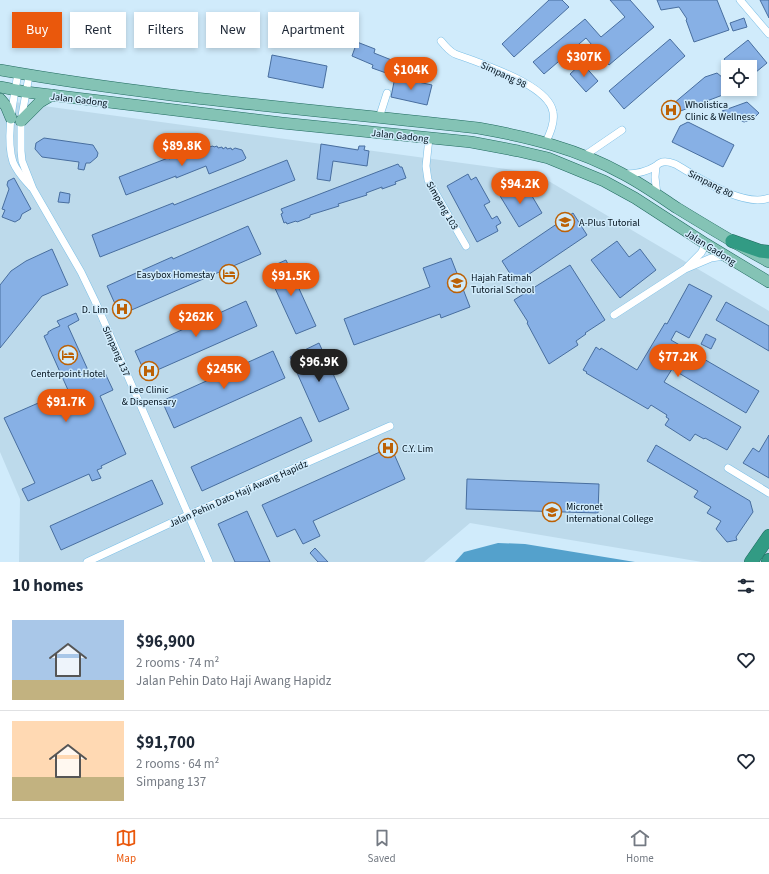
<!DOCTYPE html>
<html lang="en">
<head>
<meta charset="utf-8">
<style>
	:root { --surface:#fff; --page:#f2f2f3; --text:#1f2937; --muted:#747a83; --line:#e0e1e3; --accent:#ea580c }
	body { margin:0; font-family:"Source Sans 3",sans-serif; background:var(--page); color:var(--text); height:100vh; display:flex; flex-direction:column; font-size:15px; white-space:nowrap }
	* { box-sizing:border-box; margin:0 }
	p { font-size:13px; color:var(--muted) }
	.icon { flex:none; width:22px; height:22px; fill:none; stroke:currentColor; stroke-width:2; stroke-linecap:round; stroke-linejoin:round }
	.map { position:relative; height:562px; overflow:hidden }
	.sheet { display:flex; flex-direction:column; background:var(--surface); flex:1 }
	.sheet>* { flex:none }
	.banner { position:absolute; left:12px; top:12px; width:400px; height:36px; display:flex; gap:8px }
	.fabs { position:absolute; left:721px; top:60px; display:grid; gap:8px }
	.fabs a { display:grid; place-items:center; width:36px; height:36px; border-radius:0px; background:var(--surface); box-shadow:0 2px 6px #0003; font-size:20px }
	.price { position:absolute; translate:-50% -34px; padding:0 9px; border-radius:14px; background:var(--accent); color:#fff; font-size:13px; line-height:26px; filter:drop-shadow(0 1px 2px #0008) }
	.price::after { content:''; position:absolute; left:50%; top:24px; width:12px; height:9px; margin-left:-6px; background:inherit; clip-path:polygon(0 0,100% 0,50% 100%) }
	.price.active { background:#222; color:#fff }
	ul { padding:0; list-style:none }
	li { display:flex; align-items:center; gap:12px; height:100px; padding:0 12px }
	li+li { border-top:1px solid var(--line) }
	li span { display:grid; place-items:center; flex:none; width:112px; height:80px; border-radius:0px; color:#555 }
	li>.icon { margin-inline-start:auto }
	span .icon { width:48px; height:48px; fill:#fffc; stroke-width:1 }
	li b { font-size:17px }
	h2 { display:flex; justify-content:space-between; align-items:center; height:48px; padding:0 12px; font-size:17px }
	.tag { padding:0 14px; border-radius:0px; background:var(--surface); box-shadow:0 2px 6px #0003; font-size:14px; line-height:36px }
	.tag.active { background:var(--accent); color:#fff }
	.menu { display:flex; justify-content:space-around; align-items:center; height:56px; border-top:1px solid var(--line); background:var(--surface); font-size:11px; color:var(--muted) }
	.menu a { display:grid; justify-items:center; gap:2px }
	.menu .active { color:var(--accent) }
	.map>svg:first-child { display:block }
	.built { fill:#bddaeb }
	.water { fill:#54a1cc }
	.building { fill:#87b0e5; stroke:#486e9f }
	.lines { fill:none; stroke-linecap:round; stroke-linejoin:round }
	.minor-casing { stroke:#7bbfe6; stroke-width:8 }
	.primary-casing { stroke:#206a5f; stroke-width:12 }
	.motorway-casing { stroke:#206a5f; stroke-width:14 }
	.minor { stroke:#fff; stroke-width:7 }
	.primary { stroke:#84c3b5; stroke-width:11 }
	.motorway { stroke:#329b84; stroke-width:13 }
	.labels { text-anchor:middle; stroke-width:3; stroke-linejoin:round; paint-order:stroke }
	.street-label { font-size:10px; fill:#00101b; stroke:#d0ebfb }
	.poi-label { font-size:10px; fill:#00101b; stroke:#d0ebfb; text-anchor:start }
</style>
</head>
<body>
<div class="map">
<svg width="769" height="562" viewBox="0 0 769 562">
	<rect width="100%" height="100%" fill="#d0ebfb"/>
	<polygon class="built" points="0,100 535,173 769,311 769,562 702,562 470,523 424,562 19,562 20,499 0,452"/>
	<polygon class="water" points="498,543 525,544 635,562 455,562 464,552"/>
	<g class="building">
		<polygon points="549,0 562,0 569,7 514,57 502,44"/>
		<polygon points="610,0 630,0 654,27 609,65 586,38 544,74 533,62 585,19 601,37 625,17"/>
		<polygon points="657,0 717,0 729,30 694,42 686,20 687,19 679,7 661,10"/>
		<polygon points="760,0 769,0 769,18"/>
		<polygon points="744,18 747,27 733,31 730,23"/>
		<polygon points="670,39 685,56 624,109 609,91"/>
		<polygon points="748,40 767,63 750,77 750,67 730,67 724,59"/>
		<polygon points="357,42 375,49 374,53 394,61 389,74 372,68 373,65 352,56"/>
		<polygon points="272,55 327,66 323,88 268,77"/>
		<polygon points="582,63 598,81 586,92 570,74"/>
		<polygon points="717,73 728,82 728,93 670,115 667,109 705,77"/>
		<polygon points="395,77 432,85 427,105 391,97"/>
		<polygon points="747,102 759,113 753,119 744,122 722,111"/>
		<polygon points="688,122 734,145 723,167 672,142 680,126"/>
		<polygon points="44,138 93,145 98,153 97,157 90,163 86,163 84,170 78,169 79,162 42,157 35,149 36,143"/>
		<polygon points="321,144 358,150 359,146 365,146 364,150 369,151 367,166 333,161 330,181 317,179"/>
		<polygon points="204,145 208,145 209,147 213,146 214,147 217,146 218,148 222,147 223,149 226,147 227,149 231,148 232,150 235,148 242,150 246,158 244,160 209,174 206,166 176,178 176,176 126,195 119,177 168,158 169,159"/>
		<polygon points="287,160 295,180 100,257 92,235 173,203 174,205"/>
		<polygon points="398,164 400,167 402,167 406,178 395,182 396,184 382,189 382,187 366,193 367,195 338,204 339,206 310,215 310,217 297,222 296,221 287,224 286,222 284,223 281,214 283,213 281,209"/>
		<polygon points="468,174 471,180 476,177 490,202 484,205 492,219 497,216 501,223 496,226 498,231 477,242 447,186"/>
		<polygon points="14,178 31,209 22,214 20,219 15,222 2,217 5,210 2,209 9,189 7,185 8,181"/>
		<polygon points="511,183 520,197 529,191 542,213 519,227 497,191"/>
		<polygon points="60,192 70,194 69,203 58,202"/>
		<polygon points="573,213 587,235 516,283 502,261"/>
		<polygon points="248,226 261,254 120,315 107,286 172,257 173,259"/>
		<polygon points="617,241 629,257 640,249 656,270 620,298 591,260"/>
		<polygon points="52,249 68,285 42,296 0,348 0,285 11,271 26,261"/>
		<polygon points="451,258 470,307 441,318 440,314 354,345 344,319 430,287 423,268"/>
		<polygon points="286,260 316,326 296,334 268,273 270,272 268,268"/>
		<polygon points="570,265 605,320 585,333 586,334 576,341 578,345 549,364 527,323 528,322 514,300"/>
		<polygon points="689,284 712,296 689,338 676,331 671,340 759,391 746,413 672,369 664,382 741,427 727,450 705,438 704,439 695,434 690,441 665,425 669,419 666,417 667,415 651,405 648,409 586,373 587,372 583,370 596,347 600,350 601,348 637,370 665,323 667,324"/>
		<polygon points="246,301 257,326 146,375 135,351"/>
		<polygon points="726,302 769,326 769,351 716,320"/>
		<polygon points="76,313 79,320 68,326 92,379 105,373 113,390 100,396 126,454 101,466 102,468 97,470 101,478 92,481 89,474 28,501 22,489 35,483 4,418 68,390 44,336 48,334 48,332 53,329 60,326 57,321"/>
		<polygon points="706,334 716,339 711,349 701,344"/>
		<polygon points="319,343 349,409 319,422 290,357"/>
		<polygon points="273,351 285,378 174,428 162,401"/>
		<polygon points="301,417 312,441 202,491 191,467"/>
		<polygon points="769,435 769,478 743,463 753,448 759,452"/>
		<polygon points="656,445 750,501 753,512 736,537 737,540 727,542 716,529 721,521 707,513 711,507 694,497 698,491 647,461"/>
		<polygon points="391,447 405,479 313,521 320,536 303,544 295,529 277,537 262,505"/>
		<polygon points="467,479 599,484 598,513 466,509"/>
		<polygon points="152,480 163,504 61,550 50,526"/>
		<polygon points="247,511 270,562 235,562 218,524"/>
		<polygon points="315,548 328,562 318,562 310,553"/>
	</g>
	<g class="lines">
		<g class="minor-casing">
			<g id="minor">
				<polyline points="740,0 769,34"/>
				<path d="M441,41c4,5 8,10 14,13 5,2 12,4 17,6 21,8 77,27 81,52 2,10 -3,21 -7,30"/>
				<path d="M18,73c-4,25 -13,65 -5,89 4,10 11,17 18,25"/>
				<polyline points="29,76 21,121 21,151 22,161 33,189 81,272 95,301 209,562"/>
				<polyline points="379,118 387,93"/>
				<polyline points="429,138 426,166 428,180 466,246"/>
				<polyline points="584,156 622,130"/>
				<path d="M626,174c11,0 20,-2 30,-8"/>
				<path d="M657,195l-2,-18 1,-11c5,-6 12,-5 19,-2 23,13 68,44 94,34"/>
				<polyline points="687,267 701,253 706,244"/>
				<polyline points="614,315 685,269 711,258 724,256"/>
				<polyline points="728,468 769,493"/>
				<polyline points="87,562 188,515 390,426"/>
			</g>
		</g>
		<g class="primary-casing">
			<g id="primary">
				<path d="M0,70c158,28 319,40 478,58 51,9 100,21 145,46 19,10 36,22 54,34 31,19 61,37 92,54"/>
				<polyline points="0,87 26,92 282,123 471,142 518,151 548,158 604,181 635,198 706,244 769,282"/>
				<polyline points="0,99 6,106 11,118"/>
				<polyline points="21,121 40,102 52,95"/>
			</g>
		</g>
		<g class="motorway-casing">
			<g id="motorway">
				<polyline points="732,241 760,251 769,252"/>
				<polyline points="751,562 769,536"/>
				<polyline points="768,562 769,560"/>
			</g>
		</g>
		<use href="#minor" class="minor"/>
		<use href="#primary" class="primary"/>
		<use href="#motorway" class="motorway"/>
	</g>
	<defs>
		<g id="hospital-ring" transform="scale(1)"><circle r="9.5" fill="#d0ebfb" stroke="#bc6105" stroke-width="1.5"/><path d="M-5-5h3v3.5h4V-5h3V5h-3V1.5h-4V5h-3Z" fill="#bc6105"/></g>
		<g id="school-ring" transform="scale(1)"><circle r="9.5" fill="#d0ebfb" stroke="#bc6105" stroke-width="1.5"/><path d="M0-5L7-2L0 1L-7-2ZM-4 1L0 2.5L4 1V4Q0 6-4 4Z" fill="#bc6105"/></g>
		<g id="hotel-ring" transform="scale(1)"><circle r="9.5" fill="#d0ebfb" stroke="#bc6105" stroke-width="1.5"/><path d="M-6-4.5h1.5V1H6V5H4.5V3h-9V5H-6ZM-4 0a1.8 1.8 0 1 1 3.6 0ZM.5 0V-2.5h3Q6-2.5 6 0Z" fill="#bc6105"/></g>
		<g id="university-ring" transform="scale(1)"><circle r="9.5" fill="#d0ebfb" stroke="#bc6105" stroke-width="1.5"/><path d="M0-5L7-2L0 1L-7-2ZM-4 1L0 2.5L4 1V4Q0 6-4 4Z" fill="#bc6105"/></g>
	</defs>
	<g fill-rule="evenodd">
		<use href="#hospital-ring" x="671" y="110"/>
		<use href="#school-ring" x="565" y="222"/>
		<use href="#hotel-ring" x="229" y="274"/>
		<use href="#school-ring" x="457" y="283"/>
		<use href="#hospital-ring" x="122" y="309"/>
		<use href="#hotel-ring" x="68" y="355"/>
		<use href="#hospital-ring" x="149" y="371"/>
		<use href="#hospital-ring" x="388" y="448"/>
		<use href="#university-ring" x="552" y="512"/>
	</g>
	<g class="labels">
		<g class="street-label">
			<text transform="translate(504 74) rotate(25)" y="4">Simpang 98</text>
			<text transform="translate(79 99) rotate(7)" y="4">Jalan Gadong</text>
			<text transform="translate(400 135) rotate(6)" y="4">Jalan Gadong</text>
			<text transform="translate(711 183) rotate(27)" y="4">Simpang 80</text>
			<text transform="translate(443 205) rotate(60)" y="4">Simpang 103</text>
			<text transform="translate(711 247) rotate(32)" y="4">Jalan Gadong</text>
			<text transform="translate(117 351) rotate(66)" y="4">Simpang 137</text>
			<text transform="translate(238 493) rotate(-24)" y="4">Jalan Pehin Dato Haji Awang Hapidz</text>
		</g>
		<g class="poi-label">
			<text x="685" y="108">Wholistica<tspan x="685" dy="12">Clinic &amp; Wellness</tspan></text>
			<text x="579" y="226">A-Plus Tutorial</text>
			<text x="215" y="278" text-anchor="end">Easybox Homestay</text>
			<text x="471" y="281">Hajah Fatimah<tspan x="471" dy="12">Tutorial School</tspan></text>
			<text x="108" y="313" text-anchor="end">D. Lim</text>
			<text x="68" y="377" text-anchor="middle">Centerpoint Hotel</text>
			<text x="149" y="393" text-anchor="middle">Lee Clinic<tspan x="149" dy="12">&amp; Dispensary</tspan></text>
			<text x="402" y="452">C.Y. Lim</text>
			<text x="566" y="510">Micronet<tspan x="566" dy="12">International College</tspan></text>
		</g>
	</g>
</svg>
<div class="fabs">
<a><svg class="icon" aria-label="locate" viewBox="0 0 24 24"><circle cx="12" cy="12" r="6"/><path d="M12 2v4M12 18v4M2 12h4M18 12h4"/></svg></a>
</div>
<b class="price" style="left:584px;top:78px">$307K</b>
<b class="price" style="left:411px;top:91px">$104K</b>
<b class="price" style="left:182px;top:167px">$89.8K</b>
<b class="price" style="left:520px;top:205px">$94.2K</b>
<b class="price" style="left:291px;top:297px">$91.5K</b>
<b class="price" style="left:196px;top:338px">$262K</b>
<b class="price" style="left:678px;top:378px">$77.2K</b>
<b class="price active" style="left:319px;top:383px">$96.9K</b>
<b class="price" style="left:224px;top:390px">$245K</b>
<b class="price" style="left:66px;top:423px">$91.7K</b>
<div class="banner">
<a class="tag active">Buy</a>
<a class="tag">Rent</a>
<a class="tag">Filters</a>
<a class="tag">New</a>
<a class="tag">Apartment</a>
</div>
</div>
<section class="sheet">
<h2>10 homes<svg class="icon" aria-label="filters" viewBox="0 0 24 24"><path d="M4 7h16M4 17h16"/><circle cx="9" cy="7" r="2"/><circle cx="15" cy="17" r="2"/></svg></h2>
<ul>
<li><span style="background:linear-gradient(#a9c7e8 75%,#c2b280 0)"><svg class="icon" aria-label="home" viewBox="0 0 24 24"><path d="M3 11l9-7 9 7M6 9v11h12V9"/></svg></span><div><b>$96,900</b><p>2 rooms · 74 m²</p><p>Jalan Pehin Dato Haji Awang Hapidz</p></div><svg class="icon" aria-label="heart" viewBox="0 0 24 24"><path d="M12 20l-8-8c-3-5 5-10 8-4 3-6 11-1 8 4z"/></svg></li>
<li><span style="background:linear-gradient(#ffd9b3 70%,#c2b280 0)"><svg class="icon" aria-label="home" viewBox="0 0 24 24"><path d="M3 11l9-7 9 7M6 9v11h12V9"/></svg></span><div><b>$91,700</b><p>2 rooms · 64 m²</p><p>Simpang 137</p></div><svg class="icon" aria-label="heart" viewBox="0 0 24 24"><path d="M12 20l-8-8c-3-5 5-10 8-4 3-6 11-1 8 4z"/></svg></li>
</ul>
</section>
<nav class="menu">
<a class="active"><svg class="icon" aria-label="map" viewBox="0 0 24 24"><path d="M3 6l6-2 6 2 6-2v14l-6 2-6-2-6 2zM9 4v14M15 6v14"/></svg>Map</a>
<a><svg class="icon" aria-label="saved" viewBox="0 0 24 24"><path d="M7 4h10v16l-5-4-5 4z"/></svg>Saved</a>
<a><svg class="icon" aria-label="home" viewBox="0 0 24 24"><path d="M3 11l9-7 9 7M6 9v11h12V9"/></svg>Home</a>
</nav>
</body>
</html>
